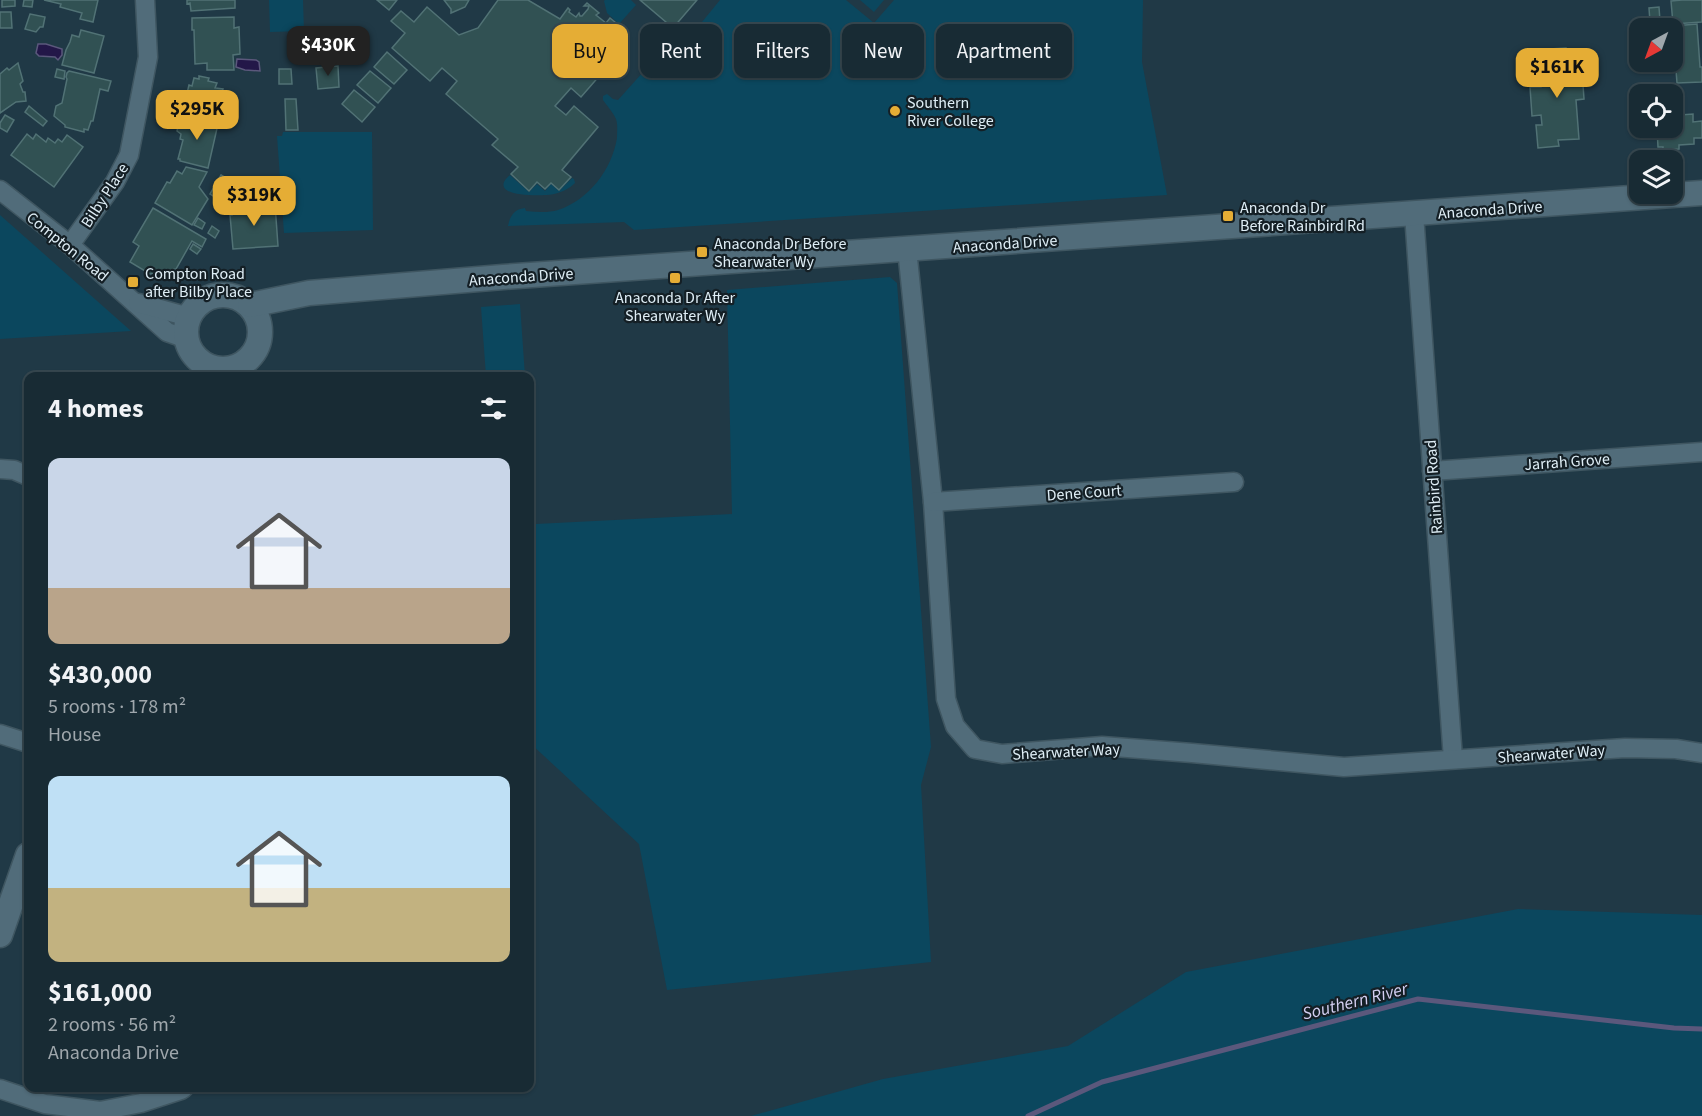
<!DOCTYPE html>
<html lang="en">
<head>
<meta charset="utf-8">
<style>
	:root { --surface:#182b34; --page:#21333c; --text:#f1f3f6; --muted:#9fa7ac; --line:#36474f; --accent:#e5ad35 }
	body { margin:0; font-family:"Source Sans 3",sans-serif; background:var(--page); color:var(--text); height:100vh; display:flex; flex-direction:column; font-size:22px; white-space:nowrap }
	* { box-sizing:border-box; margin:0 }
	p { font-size:20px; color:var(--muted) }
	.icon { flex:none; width:33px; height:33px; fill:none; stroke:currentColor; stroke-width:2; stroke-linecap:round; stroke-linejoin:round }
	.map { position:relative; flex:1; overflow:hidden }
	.sheet { position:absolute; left:24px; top:372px; width:510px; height:720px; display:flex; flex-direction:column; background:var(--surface); border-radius:12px; box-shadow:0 2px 4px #0004,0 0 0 2px var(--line) }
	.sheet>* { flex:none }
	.guide { position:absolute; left:552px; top:24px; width:570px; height:54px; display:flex; gap:12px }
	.needle { width:39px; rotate:221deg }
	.buttons { position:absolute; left:1629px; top:18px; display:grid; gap:12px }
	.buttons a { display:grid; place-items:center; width:54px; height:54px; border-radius:12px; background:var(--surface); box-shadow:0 2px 4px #0004,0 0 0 2px var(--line); font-size:30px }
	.price { position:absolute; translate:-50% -51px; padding:0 14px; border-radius:12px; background:var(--accent); color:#111; font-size:20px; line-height:39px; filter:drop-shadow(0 2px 3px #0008) }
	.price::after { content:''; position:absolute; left:50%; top:36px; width:18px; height:14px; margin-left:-9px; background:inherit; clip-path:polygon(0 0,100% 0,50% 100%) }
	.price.active { background:#222; color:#fff }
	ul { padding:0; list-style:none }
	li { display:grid; align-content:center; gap:12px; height:318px; padding:0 24px }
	li span { display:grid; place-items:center; height:186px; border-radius:12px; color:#555 }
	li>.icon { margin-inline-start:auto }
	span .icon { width:108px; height:108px; fill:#fffc; stroke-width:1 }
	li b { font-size:26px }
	h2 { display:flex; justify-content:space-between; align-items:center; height:72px; padding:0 24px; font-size:26px }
	.pill { padding:0 21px; border-radius:12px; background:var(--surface); box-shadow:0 2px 4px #0004,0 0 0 2px var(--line); font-size:21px; line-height:54px }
	.pill.active { background:var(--accent); color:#111 }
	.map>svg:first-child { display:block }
	.green { fill:#0b475e }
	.water { fill:#231748; stroke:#5b587c; stroke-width:1.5 }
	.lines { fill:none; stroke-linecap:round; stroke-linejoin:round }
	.stream { stroke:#5b587c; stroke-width:5 }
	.building { fill:#315153; stroke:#517275; stroke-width:1.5 }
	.minor-casing { stroke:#3f5661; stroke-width:21 }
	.secondary-casing { stroke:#3f5661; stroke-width:27 }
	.minor { stroke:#516c7a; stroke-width:18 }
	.secondary { stroke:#516c7a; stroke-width:24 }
	.poi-dot { fill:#e5ad35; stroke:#141f25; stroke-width:2 }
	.labels { text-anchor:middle; stroke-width:4.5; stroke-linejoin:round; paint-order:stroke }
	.poi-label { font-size:16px; fill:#dfeef6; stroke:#141f25; text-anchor:start }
	.street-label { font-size:16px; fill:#dfeef6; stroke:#141f25 }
	.water-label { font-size:18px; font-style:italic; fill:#d3cff1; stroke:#141f25 }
</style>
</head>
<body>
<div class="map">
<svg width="1702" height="1116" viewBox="0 0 1702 1116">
	<rect width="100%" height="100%" fill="#203946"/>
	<g class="green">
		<polygon points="269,0 303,0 304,31 270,32"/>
		<polygon points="605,0 631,0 636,5 619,24 607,13 604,1"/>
		<path d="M720,0h126l28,23 20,-23h249l-1,62 25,133 -533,35 -10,-8 -116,4c2,-10 6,-17 17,-18l1,3c11,1 22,2 32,-1 31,-10 54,-41 59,-72 0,-6 1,-13 -1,-19 -3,-7 -9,-13 -13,-19v-4l4,-2 6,5 5,1 53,-59 -9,-8 7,-8 4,3 5,-6 15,11z"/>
		<polygon points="860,0 884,0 874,12"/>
		<polygon points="283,132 372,132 373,230 284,233 277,136 282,136"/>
		<path d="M510,175l19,17 8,-8 8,7 6,-7 8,7 13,-13 2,1 1,4c-6,6 -13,9 -21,11 -8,2 -56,4 -50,-12 1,-3 4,-5 6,-7z"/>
		<polygon points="0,215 131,331 0,339"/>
		<polygon points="890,277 897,283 931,747 921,785 931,962 667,990 639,844 530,743 530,442 536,524 732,514 727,290"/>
		<polygon points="520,304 525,376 486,376 481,307"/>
		<polygon points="1518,909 1702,915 1702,1116 751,1116 883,1079 1068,1046 1186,972"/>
	</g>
	<g class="water">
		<polygon points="38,44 46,44 62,49 62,55 58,60 55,57 39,56 36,53"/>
		<polygon points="237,59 256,60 259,62 260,71 245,70 236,67"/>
	</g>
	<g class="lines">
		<polyline class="stream" points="1028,1116 1102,1082 1418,999 1674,1028 1702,1029"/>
	</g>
	<g class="building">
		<polygon points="2,0 15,0 15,6 2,7"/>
		<polygon points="24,0 33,0 32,7 23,6"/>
		<polygon points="44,0 98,0 93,22 80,19 82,13 60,7 61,4"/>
		<polygon points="187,0 235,0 235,8 191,11 190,3 187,4"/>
		<polygon points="377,0 397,0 389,10"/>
		<polygon points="444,0 469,0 465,7 451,13 451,9"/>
		<polygon points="498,0 528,0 560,19 568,8 570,10 569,12 576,17 579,13 580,16 582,16 588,9 589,6 584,6 587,3 599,13 596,15 606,23 610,18 626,31 621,37 628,43 581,97 571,88 555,106 566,115 574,106 598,127 562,170 571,177 559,190 551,183 545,189 537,182 529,191 511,174 518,167 492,145 498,139 446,94 457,81 442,68 430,81 392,48 405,33 391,21 401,11 414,22 427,7 459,35 478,28"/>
		<polygon points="640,0 697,0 673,28"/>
		<polygon points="1682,0 1702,0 1702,22 1673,24 1671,1"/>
		<polygon points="1659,7 1660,21 1650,22 1649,8"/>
		<polygon points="0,12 11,12 12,28 0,28"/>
		<polygon points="30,14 45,17 43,27 40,27 36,32 25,29"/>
		<polygon points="234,17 234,28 239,27 240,54 233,55 234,70 207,70 207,63 195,64 194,30 192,30 192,18"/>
		<polygon points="1697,24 1700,67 1702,67 1702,82 1677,83 1676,70 1669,70 1668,62 1672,62 1672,46 1674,45 1673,26"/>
		<polygon points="81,30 104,36 94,73 62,65 66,50 70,42 72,35 79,37"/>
		<polygon points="1566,48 1567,59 1572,59 1573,69 1578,69 1579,85 1583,85 1584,99 1576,100 1579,139 1558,140 1559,146 1538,148 1536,125 1542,125 1541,115 1532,116 1530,87 1541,87 1539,55 1551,54 1550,49"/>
		<polygon points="387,52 407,70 394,84 374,67"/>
		<polygon points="18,63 23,81 20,84 23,92 25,92 26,101 16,102 0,113 0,74 7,68 9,70"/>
		<polygon points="338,66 339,87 318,89 316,68"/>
		<polygon points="57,69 65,71 64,79 55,77"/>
		<polygon points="279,69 291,69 292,84 279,84"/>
		<polygon points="69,71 111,81 108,91 100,89 93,121 91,121 88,130 84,129 84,132 65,127 65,125 54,116 56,106 62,103 67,79 66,77 67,73"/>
		<polygon points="370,71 391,88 378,103 357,85"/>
		<polygon points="199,76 209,78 208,81 217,83 215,88 223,89 217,114 184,106 189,85 192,86 194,78 199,79"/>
		<polygon points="354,90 375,107 362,122 342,104"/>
		<polygon points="285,99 296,99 298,130 286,130"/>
		<polygon points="1679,105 1680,115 1693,114 1693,122 1702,121 1702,138 1694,138 1694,144 1679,145 1679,149 1663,150 1663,147 1658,147 1657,128 1672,128 1672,106"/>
		<polygon points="29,106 47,121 43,126 25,112"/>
		<polygon points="5,115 14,120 7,132 0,128 0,123"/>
		<polygon points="181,115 218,124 208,168 180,161 180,159 178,159 183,140 180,139 181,134 177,131"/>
		<polygon points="27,134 33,139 36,134 46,142 48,138 55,143 58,139 62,142 67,135 83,147 54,187 11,155"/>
		<polygon points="186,167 207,172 199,187 208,199 192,225 155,203 167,182 170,183 177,171 182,174"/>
		<polygon points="221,175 235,183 224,203 210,194"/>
		<polygon points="275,204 278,246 233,249 230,215 232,215 231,207"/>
		<polygon points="153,208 206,239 202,247 192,241 176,269 150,274 130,262 139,246 133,242"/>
		<polygon points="198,218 205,223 202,229 194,225"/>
		<polygon points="212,226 219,231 215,238 208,233"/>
		<polygon points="193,244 201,249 197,254 190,249"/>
	</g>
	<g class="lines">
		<g class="minor-casing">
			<g id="minor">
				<polyline points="0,190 70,245 167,332 187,339"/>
				<polyline points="1414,214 1453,759"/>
				<polyline points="70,245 115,182 129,155 148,57 145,0"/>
				<polyline points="907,249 933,502 946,699 955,726 975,749 1002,754 1102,746 1192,753 1344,767 1625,748 1676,749 1702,753"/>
				<polyline points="138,303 189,317"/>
				<polyline points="0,469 14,470 28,476"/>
				<polyline points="1432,471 1702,452"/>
				<polyline points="933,502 1234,482"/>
				<polyline points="0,734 28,743"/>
				<polyline points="0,1089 45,1104 100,1111 141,1103 181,1090 184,1088"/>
			</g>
		</g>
		<g class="secondary-casing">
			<g id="secondary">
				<circle cx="223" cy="332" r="37"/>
				<polyline points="250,305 309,293 503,277 1702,193"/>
				<polyline points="0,935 28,855"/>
			</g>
		</g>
		<use href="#minor" class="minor"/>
		<use href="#secondary" class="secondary"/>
	</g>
	<g class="poi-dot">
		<circle cx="895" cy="111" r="6"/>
		<rect x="1222" y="210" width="12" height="12" rx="3"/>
		<rect x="696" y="246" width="12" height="12" rx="3"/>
		<rect x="669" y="272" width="12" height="12" rx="3"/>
		<rect x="127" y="276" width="12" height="12" rx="3"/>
	</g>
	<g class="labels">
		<g class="poi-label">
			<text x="907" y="108">Southern<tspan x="907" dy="18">River College</tspan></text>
			<text x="1240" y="213">Anaconda Dr<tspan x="1240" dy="18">Before Rainbird Rd</tspan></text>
			<text x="714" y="249">Anaconda Dr Before<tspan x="714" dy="18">Shearwater Wy</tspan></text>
			<text x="145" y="279">Compton Road<tspan x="145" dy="18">after Bilby Place</tspan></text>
			<text x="675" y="303" text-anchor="middle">Anaconda Dr After<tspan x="675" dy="18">Shearwater Wy</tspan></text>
		</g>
		<g class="street-label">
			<text transform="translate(104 195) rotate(-57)" y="6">Bilby Place</text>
			<text transform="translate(1490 209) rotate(-4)" y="6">Anaconda Drive</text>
			<text transform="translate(1005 243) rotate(-4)" y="6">Anaconda Drive</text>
			<text transform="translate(68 246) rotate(39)" y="6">Compton Road</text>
			<text transform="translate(521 276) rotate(-4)" y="6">Anaconda Drive</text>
			<text transform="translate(1567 461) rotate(-4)" y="6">Jarrah Grove</text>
			<text transform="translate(1433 487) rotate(-94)" y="6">Rainbird Road</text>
			<text transform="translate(1084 492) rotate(-4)" y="6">Dene Court</text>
			<text transform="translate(1066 751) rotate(-3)" y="6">Shearwater Way</text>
			<text transform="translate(1551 753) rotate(-4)" y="6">Shearwater Way</text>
		</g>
		<g class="water-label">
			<text transform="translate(1355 1001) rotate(-14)" y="6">Southern River</text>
		</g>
	</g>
</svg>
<div class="buttons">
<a><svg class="needle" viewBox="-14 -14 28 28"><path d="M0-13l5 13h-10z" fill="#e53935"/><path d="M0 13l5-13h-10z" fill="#9fa7ac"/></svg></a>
<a><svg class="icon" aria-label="locate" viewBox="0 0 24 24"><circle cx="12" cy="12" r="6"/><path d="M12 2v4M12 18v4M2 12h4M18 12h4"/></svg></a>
<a><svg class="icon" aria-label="layers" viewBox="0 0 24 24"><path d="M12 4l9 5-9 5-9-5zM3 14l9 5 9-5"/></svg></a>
</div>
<b class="price active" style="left:328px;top:77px">$430K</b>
<b class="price" style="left:1557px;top:99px">$161K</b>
<b class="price" style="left:197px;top:141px">$295K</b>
<b class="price" style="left:254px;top:227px">$319K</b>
<div class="guide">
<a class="pill active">Buy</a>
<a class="pill">Rent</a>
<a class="pill">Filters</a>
<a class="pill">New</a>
<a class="pill">Apartment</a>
</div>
<section class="sheet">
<h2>4 homes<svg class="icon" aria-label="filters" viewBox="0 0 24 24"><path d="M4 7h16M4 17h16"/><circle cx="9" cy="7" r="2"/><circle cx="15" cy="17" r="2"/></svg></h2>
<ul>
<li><span style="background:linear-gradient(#c9d6e8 70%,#b9a48a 0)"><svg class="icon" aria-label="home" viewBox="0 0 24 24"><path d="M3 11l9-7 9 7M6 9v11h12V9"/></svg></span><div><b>$430,000</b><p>5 rooms · 178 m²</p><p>House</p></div></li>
<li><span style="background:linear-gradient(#bfe0f5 60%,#c2b280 0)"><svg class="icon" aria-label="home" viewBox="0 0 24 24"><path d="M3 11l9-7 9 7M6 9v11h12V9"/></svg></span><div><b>$161,000</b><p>2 rooms · 56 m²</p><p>Anaconda Drive</p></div></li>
</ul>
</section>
</div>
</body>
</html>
